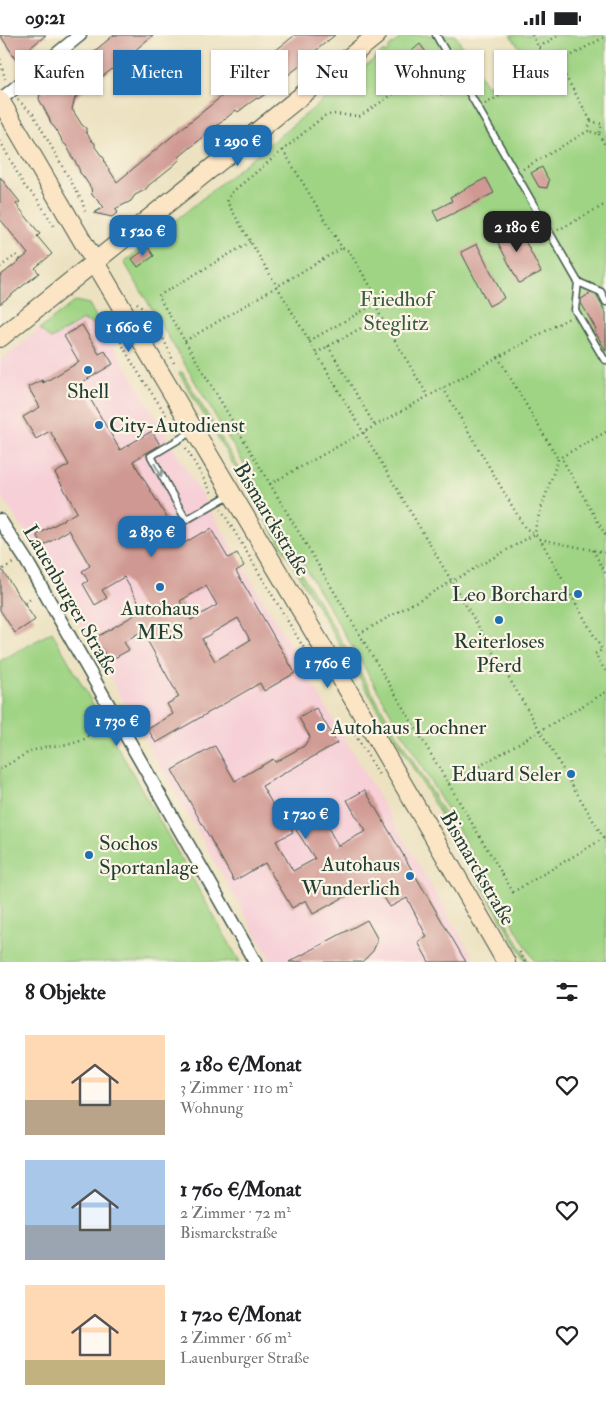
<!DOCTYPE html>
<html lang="de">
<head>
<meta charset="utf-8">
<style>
	:root { --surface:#fff; --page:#f2f2f2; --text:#202124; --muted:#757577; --accent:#1f6fb2 }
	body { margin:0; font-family:"IM FELL Double Pica",serif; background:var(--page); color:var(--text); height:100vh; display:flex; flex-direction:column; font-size:19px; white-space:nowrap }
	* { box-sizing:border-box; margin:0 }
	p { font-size:16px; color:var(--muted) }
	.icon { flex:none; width:28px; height:28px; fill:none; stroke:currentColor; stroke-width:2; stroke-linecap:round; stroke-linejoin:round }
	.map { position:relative; height:927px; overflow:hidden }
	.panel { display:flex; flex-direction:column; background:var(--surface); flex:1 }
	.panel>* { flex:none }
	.banner { position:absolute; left:15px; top:15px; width:576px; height:45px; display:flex; gap:10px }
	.price { position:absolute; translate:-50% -42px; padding:0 11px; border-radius:10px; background:var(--accent); color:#fff; font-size:16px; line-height:32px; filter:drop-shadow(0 1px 2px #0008) }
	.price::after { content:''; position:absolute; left:50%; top:30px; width:15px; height:11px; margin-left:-8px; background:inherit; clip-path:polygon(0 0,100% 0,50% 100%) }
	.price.selected { background:#222; color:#fff }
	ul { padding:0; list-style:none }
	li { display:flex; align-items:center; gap:15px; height:125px; padding:0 25px }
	li span { display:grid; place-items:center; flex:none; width:140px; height:100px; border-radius:0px; color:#555 }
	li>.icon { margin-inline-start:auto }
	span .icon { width:60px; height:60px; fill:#fffc; stroke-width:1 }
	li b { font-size:21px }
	h2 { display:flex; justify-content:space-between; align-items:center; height:60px; padding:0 25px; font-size:21px }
	.chip { padding:0 18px; border-radius:0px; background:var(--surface); box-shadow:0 1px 4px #0004; font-size:18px; line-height:45px }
	.chip.selected { background:var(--accent); color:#fff }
	.status { display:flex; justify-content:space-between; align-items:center; height:35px; padding:0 25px; background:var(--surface); direction:ltr }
	.status svg { height:14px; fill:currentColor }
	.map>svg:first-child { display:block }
	.built { fill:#f6cfd7 }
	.green { fill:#a0d485; stroke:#60885c }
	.building { fill:#cf9892; fill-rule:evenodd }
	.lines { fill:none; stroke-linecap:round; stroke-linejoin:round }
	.lane-casing { stroke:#3e5649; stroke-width:9 }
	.street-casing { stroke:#3e5649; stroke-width:15 }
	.secondary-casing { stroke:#3e5649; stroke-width:20 }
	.path { stroke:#3e5649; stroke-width:2.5; stroke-dasharray:1 4; stroke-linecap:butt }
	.lane { stroke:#fff; stroke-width:6 }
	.street { stroke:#fff; stroke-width:12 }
	.secondary { stroke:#fce5c4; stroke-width:18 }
	.oneway { stroke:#8f9e9a }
	.poi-dot { fill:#1f6fb2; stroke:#fcf5e5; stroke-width:2 }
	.labels { text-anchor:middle; stroke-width:4.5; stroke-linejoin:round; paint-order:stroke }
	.park-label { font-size:21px; fill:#395b44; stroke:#fcf5e5 }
	.poi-label { font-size:21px; fill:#1f3d34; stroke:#fcf5e5 }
	.street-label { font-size:21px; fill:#1f3d34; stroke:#fcf5e5 }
</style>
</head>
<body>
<div class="status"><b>09:21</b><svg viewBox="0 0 49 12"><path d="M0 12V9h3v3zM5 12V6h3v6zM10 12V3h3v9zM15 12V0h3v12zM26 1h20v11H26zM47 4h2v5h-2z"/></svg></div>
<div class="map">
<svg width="606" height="927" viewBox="0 0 606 927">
	<rect width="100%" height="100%" fill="#fcf5e5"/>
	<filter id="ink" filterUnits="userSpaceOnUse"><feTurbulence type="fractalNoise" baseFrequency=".02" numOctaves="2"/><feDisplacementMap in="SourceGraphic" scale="10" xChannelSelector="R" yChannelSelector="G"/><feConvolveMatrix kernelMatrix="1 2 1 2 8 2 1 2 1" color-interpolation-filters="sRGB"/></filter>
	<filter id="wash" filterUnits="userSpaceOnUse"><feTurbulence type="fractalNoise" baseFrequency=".0096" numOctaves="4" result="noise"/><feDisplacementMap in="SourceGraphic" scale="20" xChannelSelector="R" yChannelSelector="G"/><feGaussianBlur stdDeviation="1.12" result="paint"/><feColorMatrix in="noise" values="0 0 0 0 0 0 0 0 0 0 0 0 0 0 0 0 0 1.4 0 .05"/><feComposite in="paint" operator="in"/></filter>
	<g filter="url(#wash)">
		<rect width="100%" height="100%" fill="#ece2c1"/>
		<polygon class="built" points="75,266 89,269 476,927 272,927 76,583 27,500 0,459 0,326"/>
		<g class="green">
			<polygon points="404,0 455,0 487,51 529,25 510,0 606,0 606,927 535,927 363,630 124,227 384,16 385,18 389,15 388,13"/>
			<polygon points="75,266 89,269 102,293 83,285 51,304 49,303 40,294"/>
			<polygon points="182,337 465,814 529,927 526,927 462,816 179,338"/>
			<polygon points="52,597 240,927 0,927 0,626"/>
		</g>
		<g id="blocks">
			<g class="building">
				<polygon points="0,0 46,0 16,24"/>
				<polygon points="114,0 153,0 119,29 103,41 102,40 75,63 72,74 82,90 86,93 86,97 92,106 95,108 95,112 101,120 104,123 105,128 117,147 176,98 242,45 241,43 295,0 335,0 308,22 309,24 275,50 273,54 258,64 257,63 251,67 238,77 236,75 179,122 180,124 174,130 149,150 145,155 135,160 131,166 115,174 118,177 112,182 94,178 104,172 92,160 91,153 83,141 80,138 79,134 74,124 71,122 71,119 66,110 62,107 61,103 55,93 51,89 49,83 39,64 41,52 46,57 59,43 81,27"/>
				<polygon points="420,9 451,51 441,60 408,19"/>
				<polygon points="542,132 549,146 547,153 539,152 531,138"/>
				<polygon points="0,142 20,167 16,169 40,199 37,201 52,219 35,233 39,238 0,269 0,241 28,219 0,184"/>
				<polygon points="486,143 494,158 438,186 433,176 452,166 450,162"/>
				<polygon points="516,188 541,237 519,248 494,200"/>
				<polygon points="477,209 504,263 489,271 461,217"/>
				<polygon points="148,212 154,221 138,232 132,224"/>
				<polygon points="591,258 596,260 606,278 606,316 594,295 596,294 581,268 581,264"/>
				<path d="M82,290l17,29 6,-3 8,13 -32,19 39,67 32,-19 8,14 -27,16 37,62 -6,4 12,21 27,-16 1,1 7,-4 17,29 9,-5 7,13 -8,5 59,102 -31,18 -4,-8 -104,60 -8,-14 25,-15 -6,-10 12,-7 -37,-66 -18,11 5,8 -20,11 -14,-23 48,-28 -19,-33 -22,13 5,8 -12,7 -12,-21 5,-3 -6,-10 8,-5 -21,-36 -26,16 -6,-11 40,-23 -22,-39 14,-8 -19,-34 -14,8 -13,-22 17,-10 -12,-20 14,-7 1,3 36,-21 -15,-26zM206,551l11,19 -26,15 -11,-19zM238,583l12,22 -35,21 -13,-22z"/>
				<polygon points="0,532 35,585 15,598 0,575"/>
				<polygon points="316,673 337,708 262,751 284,789 287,787 293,797 276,806 293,836 315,824 296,795 308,788 311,793 324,785 338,811 366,796 356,781 347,765 365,755 466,927 429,927 418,907 427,902 407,863 390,872 374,846 313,879 306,865 292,873 265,828 234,846 172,735 215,711 235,746 273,724 275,727 304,711 310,702 299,683"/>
				<polygon points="367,885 377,903 377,907 373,916 362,927 289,927"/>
			</g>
		</g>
	</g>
	<g filter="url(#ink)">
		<use href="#blocks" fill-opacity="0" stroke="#3e5649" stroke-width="1"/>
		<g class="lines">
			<g class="lane-casing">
				<g id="lane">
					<polyline points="436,0 578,247 601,257 606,267"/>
					<polyline points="578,247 575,275 604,324 606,325"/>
					<polyline points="193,396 151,421 186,485 231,459"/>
				</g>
			</g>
			<g class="street-casing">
				<g id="street">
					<polyline points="0,65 80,0"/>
					<polyline points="0,485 26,525 255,927"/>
				</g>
			</g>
			<g class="secondary-casing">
				<g id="secondary">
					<path d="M0,65c167,288 341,573 506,862"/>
					<polyline points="0,303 377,0"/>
				</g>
			</g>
			<g class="path">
				<polyline points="532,0 550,33"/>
				<polyline points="539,12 559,0"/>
				<polyline points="436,19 421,30 413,46 360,81 333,79 324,81 231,158 227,167 606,807"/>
				<polyline points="0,24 5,44"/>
				<polyline points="558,28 591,86"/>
				<polyline points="18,65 33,79 82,166 86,180"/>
				<polyline points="485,69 606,1"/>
				<polyline points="599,99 606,112"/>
				<polyline points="0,106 25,152 36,162 56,194"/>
				<polyline points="283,115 342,213 349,216 378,264 375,269 381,282 428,361"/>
				<polyline points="523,134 588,96 591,86 602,89 599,99 588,96"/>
				<polyline points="558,195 606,169"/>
				<polyline points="250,207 158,261 513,857 606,802"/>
				<polyline points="0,232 16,220 21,226"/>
				<path d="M137,268c19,18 29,39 38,63"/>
				<path d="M115,293c12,32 35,61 53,90"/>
				<polyline points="185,306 342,213"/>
				<polyline points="309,306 375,269"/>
				<polyline points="328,311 375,391"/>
				<polyline points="316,318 381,282"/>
				<polyline points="498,322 558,424"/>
				<polyline points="443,353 525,493 535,499 540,504 602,615 595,619 606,637"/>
				<polyline points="606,397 561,422 606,501"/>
				<polyline points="186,413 213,460"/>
				<polyline points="270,449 571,282"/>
				<polyline points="221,474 305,615"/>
				<polyline points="540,504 606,518"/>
				<polyline points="593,515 606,539"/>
				<polyline points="3,534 13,528"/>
				<polyline points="25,568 33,562"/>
				<polyline points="359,599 535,499 536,489 558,424 561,422"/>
				<polyline points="350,691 379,740"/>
				<polyline points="0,734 31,716 45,712 71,709 83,705 103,689"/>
				<polyline points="449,749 606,657"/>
				<polyline points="520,917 525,927"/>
			</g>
			<use href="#lane" class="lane"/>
			<use href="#street" class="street"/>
			<use href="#secondary" class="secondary"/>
		</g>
		<defs><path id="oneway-shaft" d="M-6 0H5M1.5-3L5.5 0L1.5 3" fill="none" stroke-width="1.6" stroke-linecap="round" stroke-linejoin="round" transform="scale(1.25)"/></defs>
		<use class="oneway" href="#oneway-shaft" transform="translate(158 435) rotate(61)"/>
	</g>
	<g class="poi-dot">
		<circle cx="88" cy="335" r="5"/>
		<circle cx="99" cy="390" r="5"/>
		<circle cx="160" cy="552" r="5"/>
		<circle cx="578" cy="559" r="5"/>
		<circle cx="499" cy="585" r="5"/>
		<circle cx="321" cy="692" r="5"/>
		<circle cx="571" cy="739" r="5"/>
		<circle cx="89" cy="820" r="5"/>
		<circle cx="410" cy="841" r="5"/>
	</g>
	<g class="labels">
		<g class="park-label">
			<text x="396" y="271">Friedhof<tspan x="396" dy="24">Steglitz</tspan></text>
		</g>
		<g class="poi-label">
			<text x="88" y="363">Shell</text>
			<text x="109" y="397" text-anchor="start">City-Autodienst</text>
			<text x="568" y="566" text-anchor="end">Leo Borchard</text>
			<text x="160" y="580">Autohaus<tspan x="160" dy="24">MES</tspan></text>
			<text x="499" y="613">Reiterloses<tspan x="499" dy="24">Pferd</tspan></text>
			<text x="331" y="699" text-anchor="start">Autohaus Lochner</text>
			<text x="561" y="746" text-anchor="end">Eduard Seler</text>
			<text x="99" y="815" text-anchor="start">Sochos<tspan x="99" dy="24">Sportanlage</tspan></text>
			<text x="400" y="836" text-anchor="end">Autohaus<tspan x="400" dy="24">Wunderlich</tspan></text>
		</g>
		<g class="street-label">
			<text transform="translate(272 484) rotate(59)" y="7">Bismarckstraße</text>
			<text transform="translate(71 565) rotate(60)" y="7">Lauenburger Straße</text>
			<text transform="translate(478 833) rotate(60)" y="7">Bismarckstraße</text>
		</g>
	</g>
</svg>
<b class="price" style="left:238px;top:132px">1 290 €</b>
<b class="price selected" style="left:517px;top:218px">2 180 €</b>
<b class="price" style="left:143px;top:222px">1 520 €</b>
<b class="price" style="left:129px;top:318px">1 660 €</b>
<b class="price" style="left:152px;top:523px">2 830 €</b>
<b class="price" style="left:328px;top:654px">1 760 €</b>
<b class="price" style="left:117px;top:712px">1 730 €</b>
<b class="price" style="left:306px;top:805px">1 720 €</b>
<div class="banner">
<a class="chip">Kaufen</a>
<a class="chip selected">Mieten</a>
<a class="chip">Filter</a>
<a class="chip">Neu</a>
<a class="chip">Wohnung</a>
<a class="chip">Haus</a>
</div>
</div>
<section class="panel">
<h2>8 Objekte<svg class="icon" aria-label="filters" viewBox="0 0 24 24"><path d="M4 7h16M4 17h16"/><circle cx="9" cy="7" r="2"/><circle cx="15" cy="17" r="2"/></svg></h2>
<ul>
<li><span style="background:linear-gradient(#ffd9b3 65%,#b9a48a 0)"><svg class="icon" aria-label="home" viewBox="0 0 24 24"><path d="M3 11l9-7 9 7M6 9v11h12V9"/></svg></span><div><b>2 180 €/Monat</b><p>3 Zimmer · 110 m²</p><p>Wohnung</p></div><svg class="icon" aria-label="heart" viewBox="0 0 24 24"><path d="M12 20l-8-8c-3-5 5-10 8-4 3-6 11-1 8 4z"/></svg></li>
<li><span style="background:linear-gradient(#a9c7e8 65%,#9aa5b1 0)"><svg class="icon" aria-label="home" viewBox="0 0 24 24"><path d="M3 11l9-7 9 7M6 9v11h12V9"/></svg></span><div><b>1 760 €/Monat</b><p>2 Zimmer · 72 m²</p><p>Bismarckstraße</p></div><svg class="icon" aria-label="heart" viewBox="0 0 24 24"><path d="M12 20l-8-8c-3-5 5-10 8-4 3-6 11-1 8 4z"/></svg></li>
<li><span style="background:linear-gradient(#ffd9b3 75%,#c2b280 0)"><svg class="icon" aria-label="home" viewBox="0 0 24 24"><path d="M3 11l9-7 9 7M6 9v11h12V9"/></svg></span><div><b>1 720 €/Monat</b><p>2 Zimmer · 66 m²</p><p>Lauenburger Straße</p></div><svg class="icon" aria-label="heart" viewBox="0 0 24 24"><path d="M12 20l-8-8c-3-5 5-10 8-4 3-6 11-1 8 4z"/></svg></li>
</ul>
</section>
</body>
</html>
